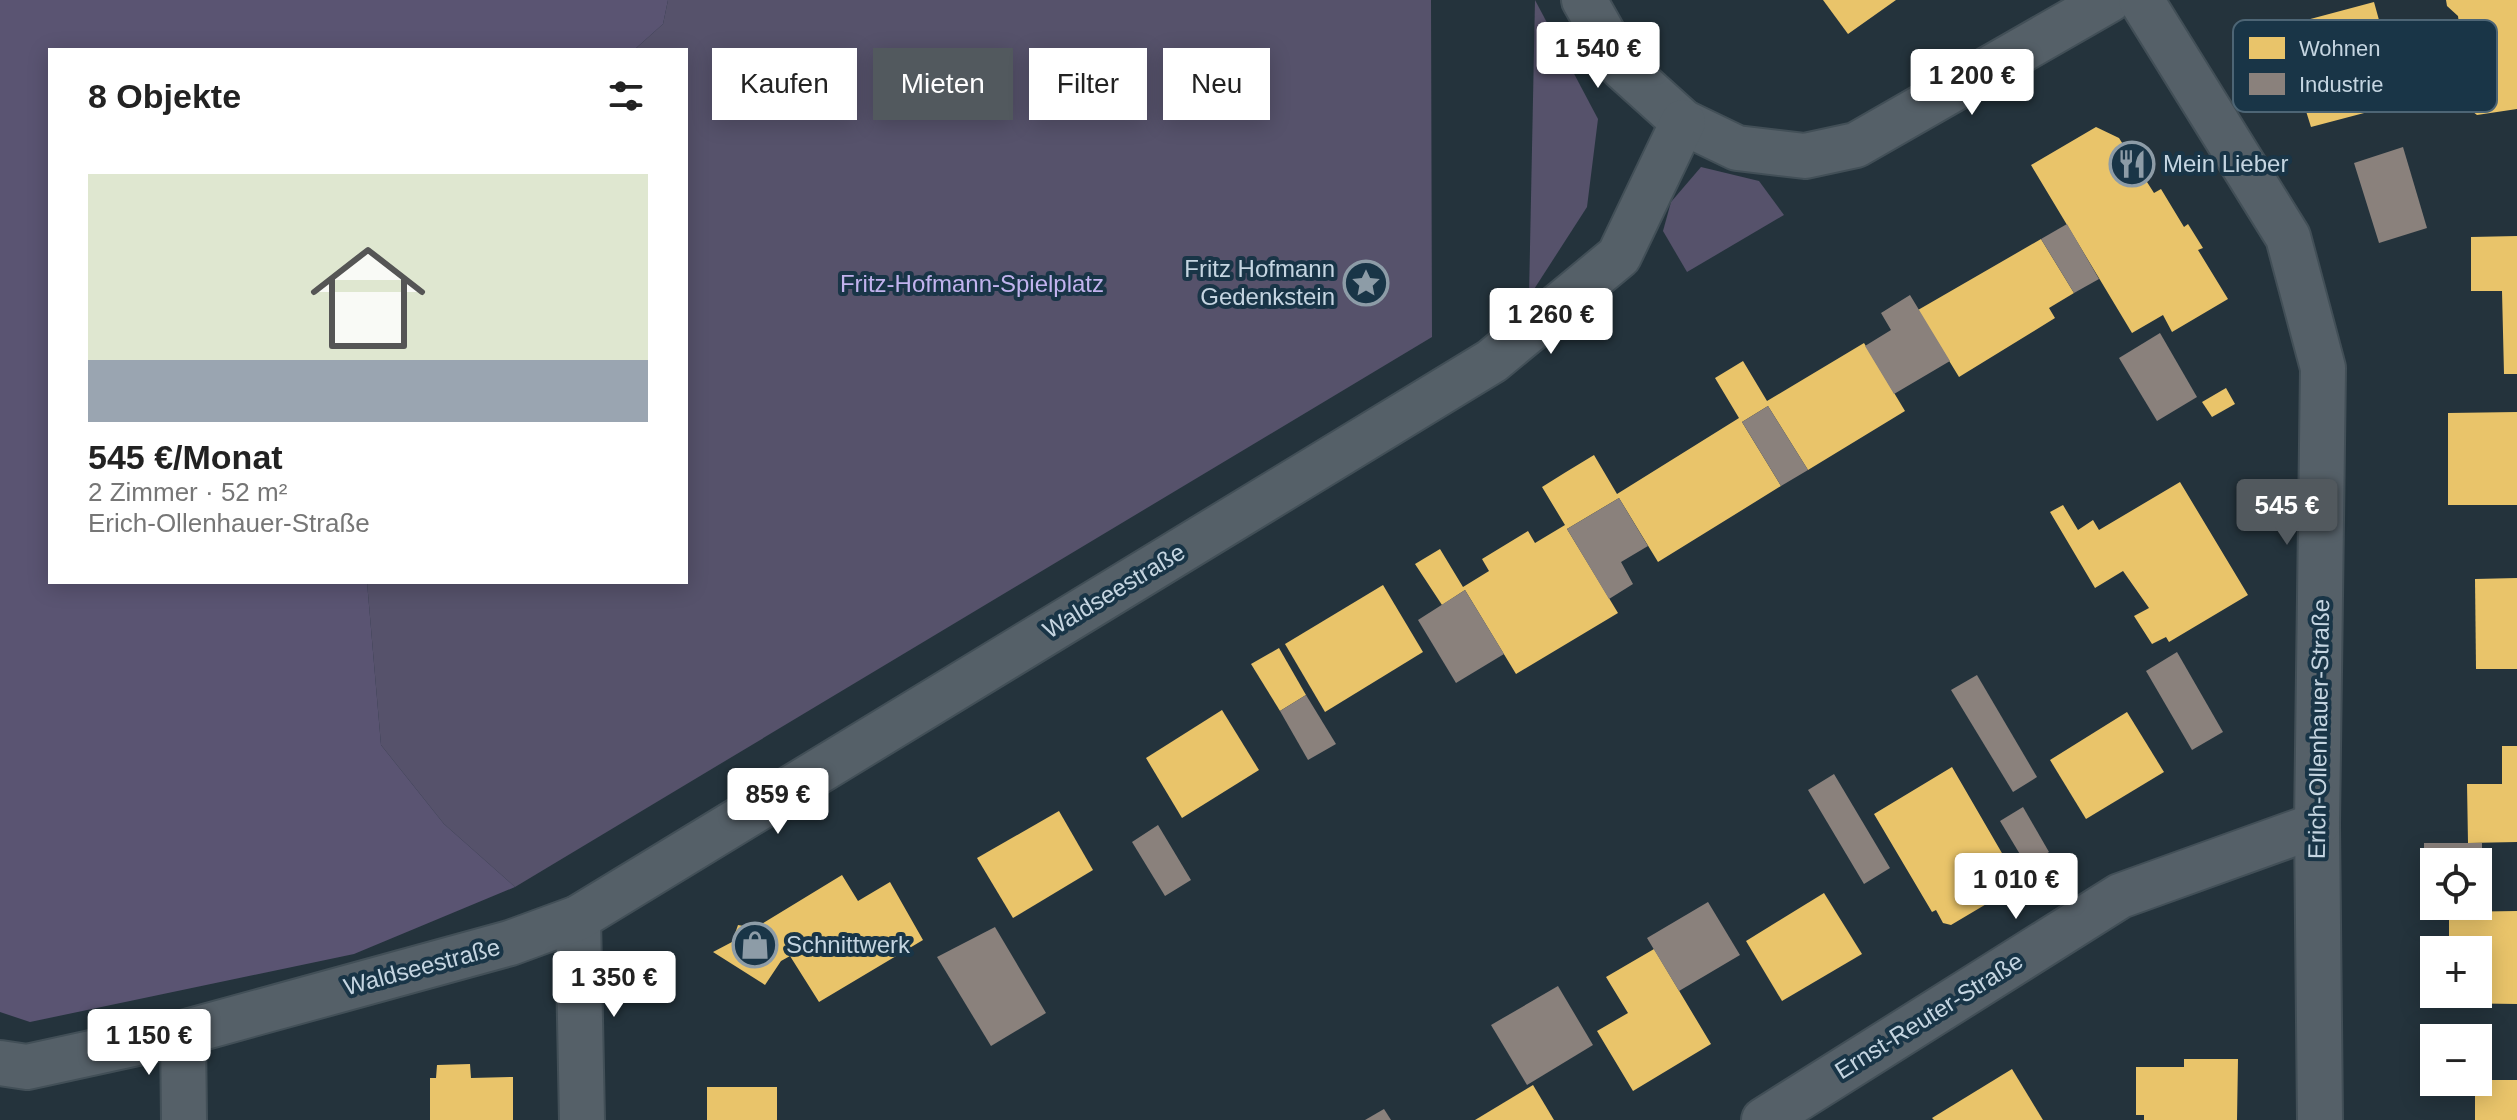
<!DOCTYPE html>
<html lang="de">
<head>
<meta charset="utf-8">
<style>
	:root { --surface:#fff; --page:#f6f6f6; --text:#222; --muted:#767676; --line:#e0e0e0; --accent:#52595e }
	body { margin:0; font-family:Helvetica,sans-serif; background:var(--page); color:var(--text); height:100vh; display:flex; flex-direction:column; font-size:30px; white-space:nowrap }
	* { box-sizing:border-box; margin:0 }
	p { font-size:26px; color:var(--muted) }
	.icon { flex:none; width:44px; height:44px; fill:none; stroke:currentColor; stroke-width:2; stroke-linecap:round; stroke-linejoin:round }
	.map { position:relative; flex:1; overflow:hidden }
	.drawer { position:absolute; left:48px; top:48px; width:640px; height:536px; display:flex; flex-direction:column; background:var(--surface); border-radius:0px; box-shadow:0 4px 20px #0003 }
	.drawer>* { flex:none }
	.hud { position:absolute; left:712px; top:48px; width:760px; height:72px; display:flex; gap:16px }
	.tools { position:absolute; left:2420px; top:848px; display:grid; gap:16px }
	.tools a { display:grid; place-items:center; width:72px; height:72px; border-radius:0px; background:var(--surface); box-shadow:0 4px 20px #0003; font-size:40px }
	.price { position:absolute; translate:-50% -68px; padding:0 18px; border-radius:8px; background:#fff; color:#222; font-size:26px; line-height:52px; filter:drop-shadow(0 2px 4px #0008) }
	.price::after { content:''; position:absolute; left:50%; top:48px; width:24px; height:18px; margin-left:-12px; background:inherit; clip-path:polygon(0 0,100% 0,50% 100%) }
	.price.active { background:var(--accent); color:#fff }
	ul { padding:0; list-style:none }
	li { display:grid; align-content:center; gap:16px; height:424px; padding:0 40px }
	li+li { border-top:2px solid var(--line) }
	li span { display:grid; place-items:center; height:248px; border-radius:0px; color:#555 }
	li>.icon { margin-inline-start:auto }
	span .icon { width:144px; height:144px; fill:#fffc; stroke-width:1 }
	li b { font-size:34px }
	h2 { display:flex; justify-content:space-between; align-items:center; height:96px; padding:0 40px; font-size:34px }
	.chip { padding:0 28px; border-radius:0px; background:var(--surface); box-shadow:0 4px 20px #0003; font-size:28px; line-height:72px }
	.chip.active { background:var(--accent); color:#fff }
	.map>svg:first-child { display:block }
	.green { fill:#56526b }
	.forest { fill:#5a5472 }
	.homes { fill:#e9c46a }
	.industry { fill:#8a817c; fill-rule:evenodd }
	.lines { fill:none; stroke-linecap:round; stroke-linejoin:round }
	.street-casing { stroke:#424f57; stroke-width:48 }
	.street { stroke:#556068; stroke-width:44 }
	.labels { text-anchor:middle; stroke-width:8; stroke-linejoin:round; paint-order:stroke }
	.poi-label { font-size:24px; fill:#c5d5e1; stroke:#193547; text-anchor:start }
	.park-label { font-size:24px; fill:#c2b3ee; stroke:#193547 }
	.street-label { font-size:24px; fill:#c5d5e1; stroke:#193547 }
	.key { fill:#193547; stroke:#4d6575; stroke-width:2 }
	.key-label { font-size:22px; fill:#c5d5e1 }
</style>
</head>
<body>
<div class="map">
<svg width="2517" height="1120" viewBox="0 0 2517 1120">
	<rect width="100%" height="100%" fill="#24333c"/>
	<g class="green">
		<polygon points="668,0 1431,0 1432,337 515,887 444,824 381,745 367,582 686,582 686,50 634,50 663,24"/>
		<polygon points="1535,0 1598,119 1587,207 1529,297"/>
		<polygon points="1701,167 1759,181 1784,215 1687,272 1663,231 1671,202"/>
	</g>
	<polygon class="forest" points="0,0 668,0 663,24 634,50 50,50 50,582 367,582 381,745 444,824 515,887 354,954 30,1022 0,1012"/>
	<g class="homes">
		<polygon points="1823,0 1896,0 1848,34"/>
		<polygon points="2446,0 2517,0 2517,109 2477,115 2460,102 2457,81 2465,70 2458,16 2447,6"/>
		<polygon points="2374,2 2402,103 2311,127 2300,92 2293,96 2273,29"/>
		<polygon points="2096,127 2119,138 2154,193 2161,189 2184,227 2188,224 2203,248 2198,250 2228,299 2172,332 2163,315 2132,333 2031,165"/>
		<polygon points="2517,236 2517,374 2504,374 2502,291 2471,291 2471,237"/>
		<polygon points="2041,239 2074,293 2049,308 2055,318 1959,377 1918,310"/>
		<polygon points="1864,343 1905,411 1808,470 1768,406 1742,422 1781,486 1658,562 1619,498 1567,529 1618,613 1516,674 1465,590 1442,605 1415,564 1440,549 1463,587 1489,571 1482,559 1528,531 1535,543 1565,525 1542,487 1566,472 1594,455 1617,494 1739,418 1715,378 1743,361 1767,401"/>
		<polygon points="2226,388 2235,404 2212,417 2202,402"/>
		<polygon points="2517,412 2517,505 2448,505 2448,413"/>
		<polygon points="2180,482 2248,595 2169,642 2166,637 2152,644 2134,616 2149,608 2123,571 2095,588 2050,512 2063,505 2078,530 2093,520 2099,530"/>
		<polygon points="2517,578 2517,669 2476,669 2475,579"/>
		<polygon points="1383,585 1423,652 1325,712 1285,644"/>
		<polygon points="1279,648 1306,695 1280,711 1251,664"/>
		<polygon points="1222,710 1259,770 1182,818 1146,758"/>
		<polygon points="2127,712 2164,772 2086,819 2050,760"/>
		<polygon points="2502,746 2517,746 2517,842 2468,843 2467,784 2502,784"/>
		<polygon points="1952,767 2017,879 2015,887 1951,925 1943,923 1936,910 1932,912 1874,814"/>
		<polygon points="1059,811 1093,870 1013,918 977,858"/>
		<polygon points="842,875 858,901 890,882 923,940 819,1002 790,956 781,961 765,985 713,952 732,942 738,925 755,928"/>
		<polygon points="1824,893 1862,954 1782,1001 1746,941"/>
		<polygon points="2517,911 2517,1004 2448,1003 2448,994 2478,994 2478,950 2449,950 2449,912"/>
		<polygon points="1654,949 1711,1044 1633,1091 1597,1031 1628,1013 1606,977"/>
		<polygon points="2184,1059 2238,1059 2237,1120 2144,1120 2144,1115 2136,1115 2136,1067 2184,1067"/>
		<polygon points="470,1064 471,1078 513,1077 513,1120 430,1120 430,1078 436,1078 437,1065"/>
		<polygon points="2012,1069 2043,1120 1934,1120 1932,1118"/>
		<polygon points="2478,1080 2517,1080 2517,1120 2475,1120 2475,1082"/>
		<polygon points="1533,1085 1554,1120 1475,1120"/>
		<rect x="707" y="1087" width="70" height="33"/>
	</g>
	<g class="industry">
		<polygon points="2403,147 2427,228 2379,243 2354,163"/>
		<polygon points="2067,224 2099,279 2074,293 2041,239"/>
		<polygon points="1910,295 1950,361 1894,394 1865,346 1891,330 1881,313"/>
		<polygon points="2160,333 2197,397 2157,421 2119,358"/>
		<polygon points="1768,406 1808,470 1781,486 1742,422"/>
		<polygon points="1619,498 1648,546 1621,562 1633,584 1609,599 1567,529"/>
		<polygon points="1465,590 1504,654 1456,683 1418,620"/>
		<polygon points="2177,652 2223,732 2192,750 2146,671"/>
		<polygon points="1977,675 2037,777 2013,792 1951,690"/>
		<polygon points="1306,695 1336,744 1308,760 1280,711"/>
		<polygon points="1834,774 1890,868 1864,884 1808,790"/>
		<polygon points="2023,807 2049,852 2027,866 2000,821"/>
		<polygon points="1158,825 1191,880 1165,896 1132,842"/>
		<path d="M2424,843h58v68l-58,1zM2434,862h44v44h-44z"/>
		<polygon points="1708,902 1740,955 1679,991 1647,938"/>
		<polygon points="995,927 1046,1013 991,1046 937,957"/>
		<polygon points="1558,986 1593,1045 1527,1085 1491,1025"/>
		<polygon points="1384,1109 1391,1120 1365,1120"/>
	</g>
	<g class="lines">
		<g class="street-casing">
			<g id="street">
				<polyline points="1584,0 1622,67 1683,122 1737,148 1805,156 1856,145 2109,0"/>
				<polyline points="2141,0 2288,237 2323,368 2317,825 2320,1120"/>
				<polyline points="578,918 582,1120"/>
				<polyline points="183,1033 184,1120"/>
				<polyline points="0,1063 27,1067 183,1033 510,943 578,918 1492,361 1619,256 1683,122"/>
				<polyline points="1764,1120 2120,896 2317,825"/>
			</g>
		</g>
		<use href="#street" class="street"/>
	</g>
	<defs>
		<g id="restaurant-ring" transform="scale(2.3)"><circle r="9.5" fill="#193547" stroke="#8d9ca7" stroke-width="1.5"/><path d="M-5-6h1v4h1v-4h1v4h1v-4h1v5L-1.5 .5V6h-2V.5L-5-1ZM5-6V6H3V1.5H1.5Q1.5-4 5-6Z" fill="#8d9ca7"/></g>
		<g id="sight-ring" transform="scale(2.3)"><circle r="9.5" fill="#193547" stroke="#8d9ca7" stroke-width="1.5"/><path d="M0-6L1.8-2.2L6-1.7L2.9 1.2L3.7 5.4L0 3.3L-3.7 5.4L-2.9 1.2L-6-1.7L-1.8-2.2Z" fill="#8d9ca7"/></g>
		<g id="shop-ring" transform="scale(2.3)"><circle r="9.5" fill="#193547" stroke="#8d9ca7" stroke-width="1.5"/><path d="M-5-2.5h2.3a2.7 3.5 0 0 1 5.4 0H5L5.5 6h-11ZM-1.5-2.5h3a1.5 2.3 0 0 0-3 0Z" fill="#8d9ca7"/></g>
	</defs>
	<g fill-rule="evenodd">
		<use href="#restaurant-ring" x="2132" y="164"/>
		<use href="#sight-ring" x="1366" y="283"/>
		<use href="#shop-ring" x="755" y="945"/>
	</g>
	<g class="labels">
		<g class="poi-label">
			<text x="2163" y="172">Mein Lieber</text>
			<text x="1335" y="277" text-anchor="end">Fritz Hofmann<tspan x="1335" dy="28">Gedenkstein</tspan></text>
			<text x="786" y="953">Schnittwerk</text>
		</g>
		<g class="park-label">
			<text x="972" y="292">Fritz-Hofmann-Spielplatz</text>
		</g>
		<g class="street-label">
			<text transform="translate(1114 591) rotate(-31)" y="8">Waldseestraße</text>
			<text transform="translate(2319 729) rotate(-89)" y="8">Erich-Ollenhauer-Straße</text>
			<text transform="translate(422 967) rotate(-15)" y="8">Waldseestraße</text>
			<text transform="translate(1929 1016) rotate(-32)" y="8">Ernst-Reuter-Straße</text>
		</g>
	</g>
	<rect x="2233" y="20" width="264" height="92" rx="12" class="key"/>
	<rect x="2249" y="37" width="36" height="22" fill="#e9c46a"/>
	<rect x="2249" y="73" width="36" height="22" fill="#8a817c"/>
	<g class="key-label">
		<text x="2299" y="56">Wohnen</text>
		<text x="2299" y="92">Industrie</text>
	</g>
</svg>
<div class="tools">
<a><svg class="icon" aria-label="locate" viewBox="0 0 24 24"><circle cx="12" cy="12" r="6"/><path d="M12 2v4M12 18v4M2 12h4M18 12h4"/></svg></a>
<a>+</a>
<a>−</a>
</div>
<b class="price" style="left:1598px;top:90px">1 540 €</b>
<b class="price" style="left:1972px;top:117px">1 200 €</b>
<b class="price" style="left:1551px;top:356px">1 260 €</b>
<b class="price active" style="left:2287px;top:547px">545 €</b>
<b class="price" style="left:778px;top:836px">859 €</b>
<b class="price" style="left:2016px;top:921px">1 010 €</b>
<b class="price" style="left:614px;top:1019px">1 350 €</b>
<b class="price" style="left:149px;top:1077px">1 150 €</b>
<div class="hud">
<a class="chip">Kaufen</a>
<a class="chip active">Mieten</a>
<a class="chip">Filter</a>
<a class="chip">Neu</a>
</div>
<section class="drawer">
<h2>8 Objekte<svg class="icon" aria-label="filters" viewBox="0 0 24 24"><path d="M4 7h16M4 17h16"/><circle cx="9" cy="7" r="2"/><circle cx="15" cy="17" r="2"/></svg></h2>
<ul>
<li><span style="background:linear-gradient(#dfe7d0 75%,#9aa5b1 0)"><svg class="icon" aria-label="home" viewBox="0 0 24 24"><path d="M3 11l9-7 9 7M6 9v11h12V9"/></svg></span><div><b>545 €/Monat</b><p>2 Zimmer · 52 m²</p><p>Erich-Ollenhauer-Straße</p></div></li>
</ul>
</section>
</div>
</body>
</html>
